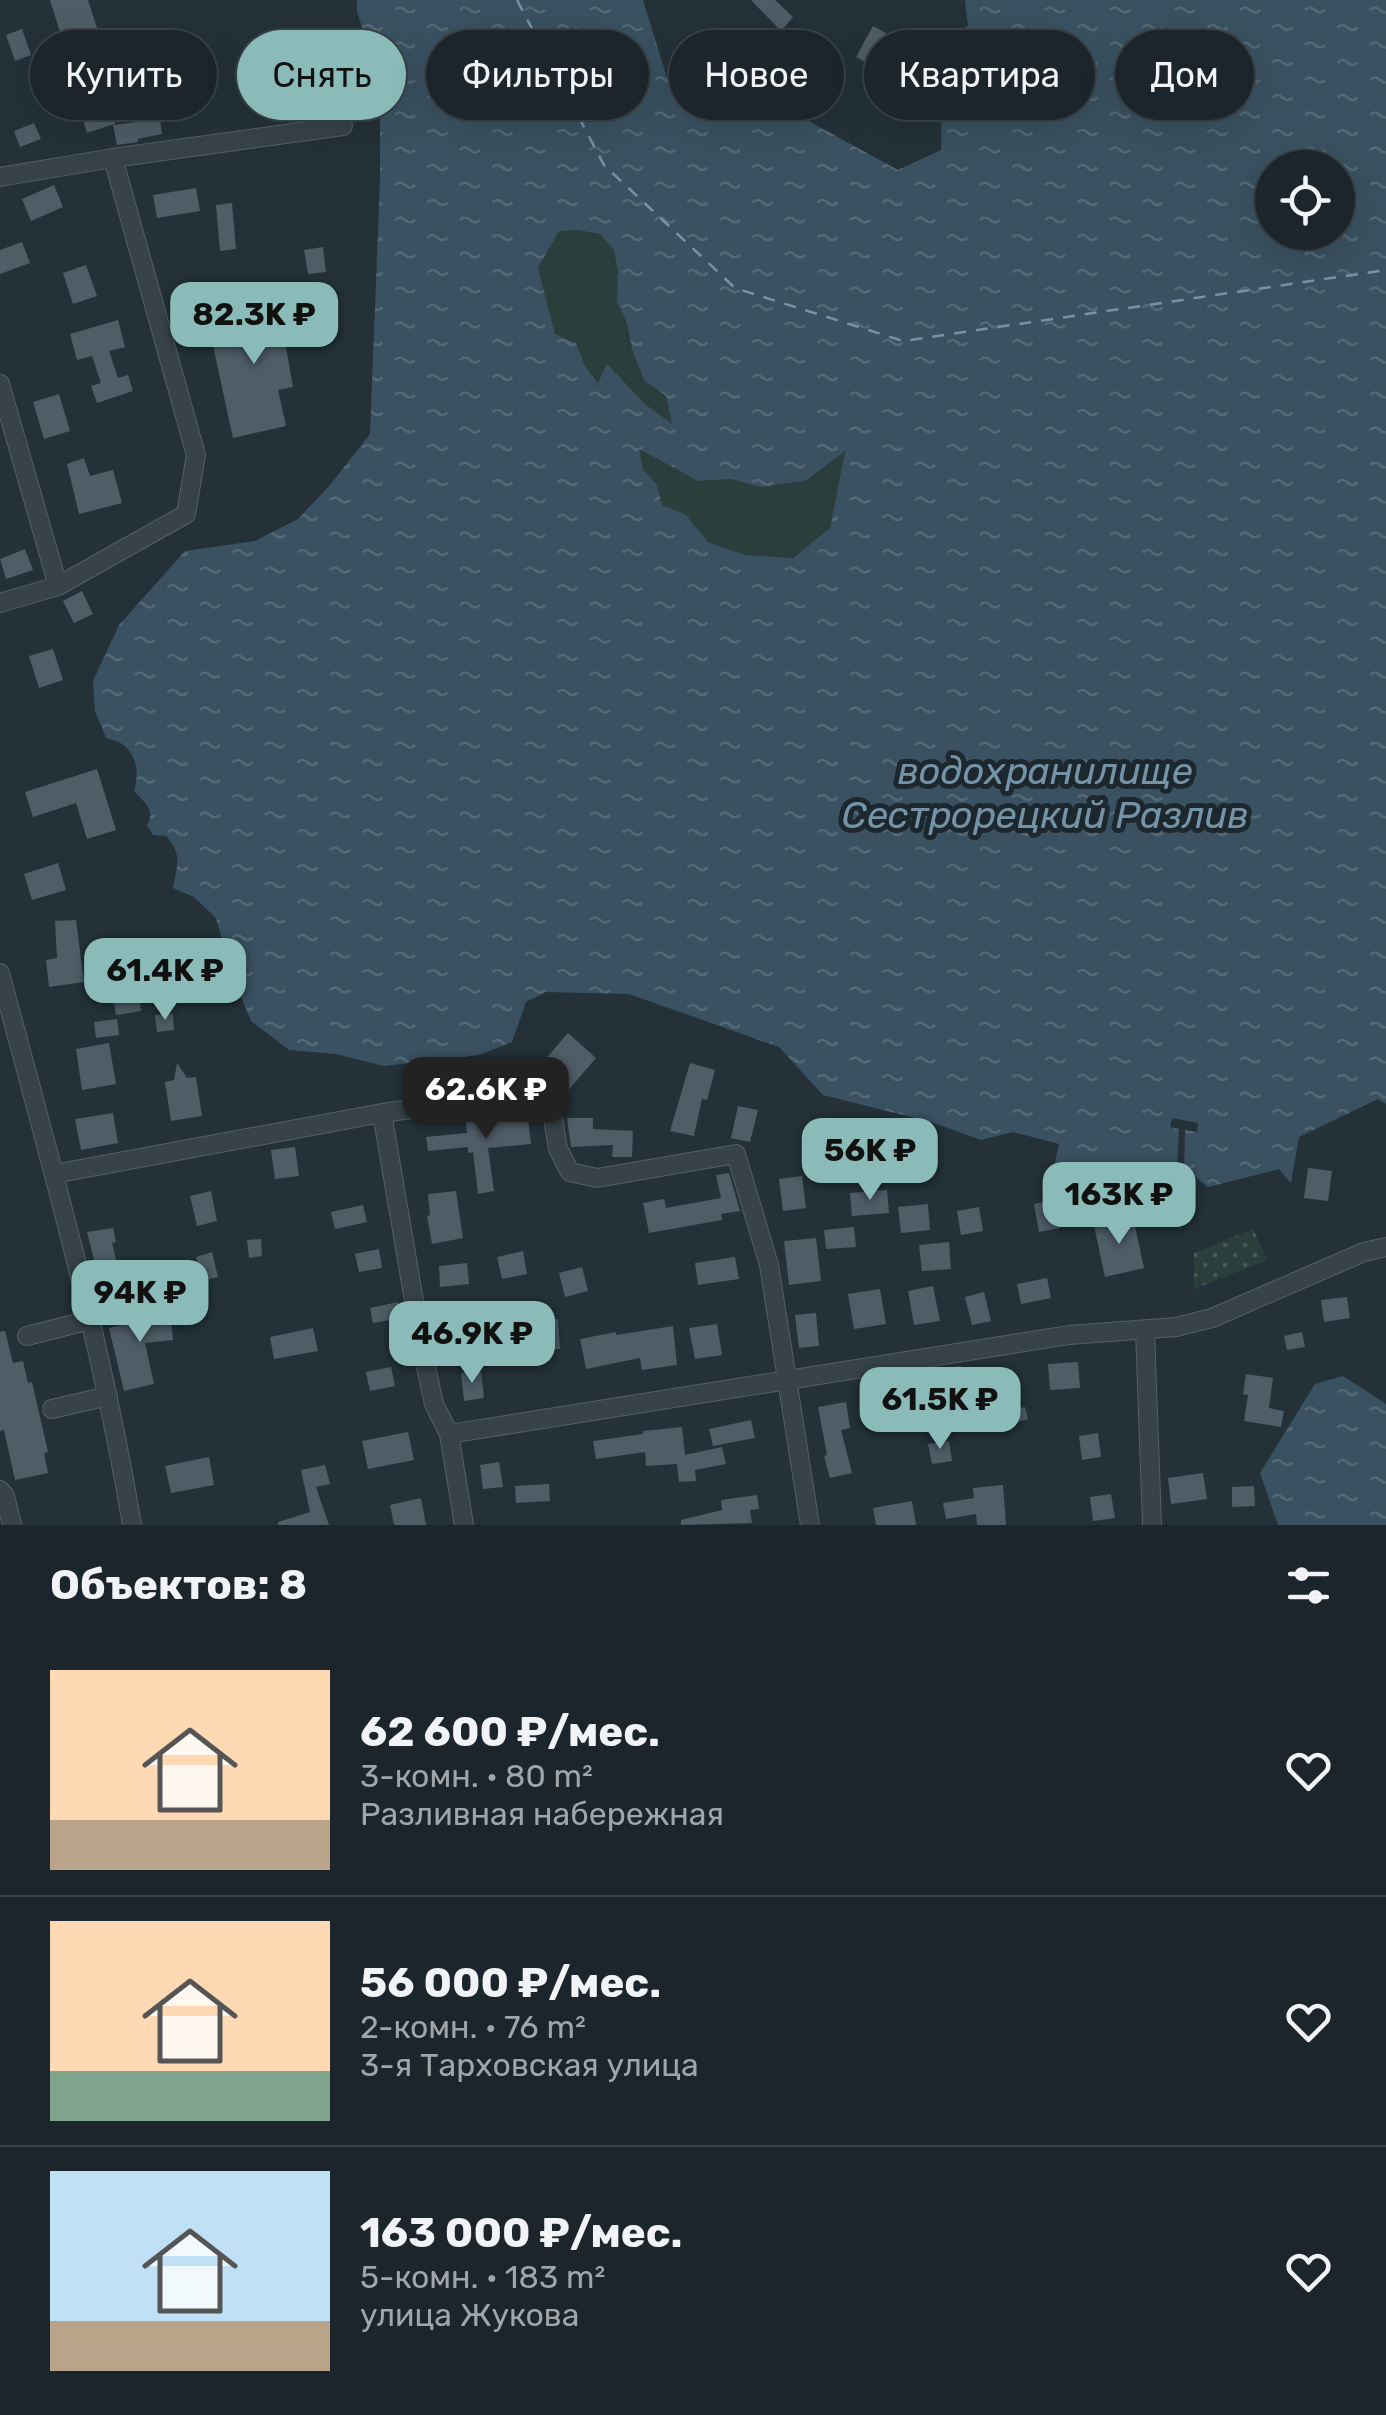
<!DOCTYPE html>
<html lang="ru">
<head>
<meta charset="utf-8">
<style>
	:root { --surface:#1b252b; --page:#242d33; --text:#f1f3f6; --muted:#a0a5a9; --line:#394247; --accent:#8bbbb9 }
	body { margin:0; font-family:Rubik,sans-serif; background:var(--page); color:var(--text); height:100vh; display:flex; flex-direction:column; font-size:38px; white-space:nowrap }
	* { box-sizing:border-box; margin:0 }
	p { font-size:32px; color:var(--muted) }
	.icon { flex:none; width:55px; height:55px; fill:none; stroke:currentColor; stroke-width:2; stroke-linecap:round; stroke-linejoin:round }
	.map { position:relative; height:1525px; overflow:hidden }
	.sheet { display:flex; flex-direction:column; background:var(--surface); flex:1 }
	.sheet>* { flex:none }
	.banner { position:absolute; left:30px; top:30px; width:1328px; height:90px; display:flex; gap:20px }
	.buttons { position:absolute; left:1255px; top:150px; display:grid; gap:20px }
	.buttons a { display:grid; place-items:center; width:100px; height:100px; border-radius:50%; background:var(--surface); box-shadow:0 10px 40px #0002,0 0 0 2px var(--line); font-size:50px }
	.price { position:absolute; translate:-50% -85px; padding:0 22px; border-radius:20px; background:var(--accent); color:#111; font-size:32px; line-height:65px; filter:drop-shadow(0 2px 5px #0008) }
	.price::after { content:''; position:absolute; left:50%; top:60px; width:30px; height:22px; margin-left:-15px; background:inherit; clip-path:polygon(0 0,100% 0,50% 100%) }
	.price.on { background:#222; color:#fff }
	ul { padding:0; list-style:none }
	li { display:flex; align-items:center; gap:30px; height:250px; padding:0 50px }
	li+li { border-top:2px solid var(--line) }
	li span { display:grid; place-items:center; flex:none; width:280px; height:200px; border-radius:0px; color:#555 }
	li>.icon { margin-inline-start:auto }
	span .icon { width:120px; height:120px; fill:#fffc; stroke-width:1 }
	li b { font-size:42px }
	h2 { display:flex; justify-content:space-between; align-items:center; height:120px; padding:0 50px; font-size:42px }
	.chip { padding:0 35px; border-radius:45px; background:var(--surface); box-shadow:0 10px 40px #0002,0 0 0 2px var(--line); font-size:35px; line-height:90px }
	.chip.on { background:var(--accent); color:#111 }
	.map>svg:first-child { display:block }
	.grass { fill:#2a3f3c }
	.park { fill:url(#park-dots) }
	.water { fill:url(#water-ripples); fill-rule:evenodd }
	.pier { fill:#243139 }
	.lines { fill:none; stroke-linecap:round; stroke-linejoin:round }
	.ferry { stroke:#7593a7; stroke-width:2.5; stroke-dasharray:12 10; stroke-linecap:butt }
	.building { fill:#4f5d67 }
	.minor-casing { stroke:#556067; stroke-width:20 }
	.minor { stroke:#37424a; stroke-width:18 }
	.labels { text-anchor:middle; stroke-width:10; stroke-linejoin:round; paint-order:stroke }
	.water-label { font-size:38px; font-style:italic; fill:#7593a7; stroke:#1d272e }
</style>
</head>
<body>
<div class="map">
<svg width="1386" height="1525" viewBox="0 0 1386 1525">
	<defs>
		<pattern id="park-dots" width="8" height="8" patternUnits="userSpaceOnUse" patternTransform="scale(2.5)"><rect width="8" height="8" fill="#2a3f3c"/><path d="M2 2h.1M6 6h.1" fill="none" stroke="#465957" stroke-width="1.8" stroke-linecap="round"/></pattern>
		<pattern id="water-ripples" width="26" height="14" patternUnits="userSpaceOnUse" patternTransform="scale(2.5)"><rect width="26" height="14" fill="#3a5161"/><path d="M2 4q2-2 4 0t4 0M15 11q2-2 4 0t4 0" fill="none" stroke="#546876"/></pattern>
	</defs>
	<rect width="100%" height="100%" fill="#243139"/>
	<g class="grass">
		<polygon points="577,230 600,234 614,250 618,273 617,302 627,323 632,349 644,380 666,396 672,425 645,404 607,365 599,384 585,366 576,343 555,334 538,268 559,231"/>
		<polygon points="638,449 698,481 731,479 760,487 805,481 845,450 830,528 793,558 745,555 708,542 685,514 662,505 657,485 643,469"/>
	</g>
	<polygon class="park" points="1253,1229 1267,1260 1194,1289 1194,1253"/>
	<g class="water">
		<path d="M357,0h286l25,81 93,14 137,75 43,-20 2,-108 25,-16 -3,-26h421v1104l-8,-5 -79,38 -8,46 -12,-14 -71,18 -24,-19 -20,2 -15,-4 1,13 -67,-7 -6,4 -3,-10 -20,1 5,-23 -46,-12 -32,8 -50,-18 -108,-27 -44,-48 -150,-53 -83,-2 -20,10 -14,40 -33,13 -95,11 -48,-12 -47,-4 -38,-29 -19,-47 -16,-56 -22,-21 -21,-9c4,-23 10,-33 -7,-52l-13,-1 -6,-10c9,-15 -2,-22 -13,-34 5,-16 4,-36 -12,-47 -5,-4 -11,-4 -16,-6l-11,-27 -2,-30 26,-56 66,-74 70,-10 43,-22 32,-34 40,-51 10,-254v-99l-23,-69zM1272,168h66v64h-66zM577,230l23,4 14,16 4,23 -1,29 10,21 5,26 12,31 22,16 6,28 -27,-20 -38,-40 -9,19 -13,-17 -9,-23 -21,-9 -17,-66 21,-37zM639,449l59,32 33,-2 29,8 45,-6 40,-30 -15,77 -37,30 -48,-3 -37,-13 -23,-28 -23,-9 -5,-20 -14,-16z"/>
		<polygon points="1343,1376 1386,1404 1386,1525 1278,1525 1260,1473 1315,1384"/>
	</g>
	<polygon class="pier" points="1172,1118 1198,1123 1197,1132 1185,1130 1184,1168 1177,1168 1179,1129 1170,1127"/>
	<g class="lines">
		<polyline class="ferry" points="517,0 604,165 735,288 903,341 1386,270"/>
	</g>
	<g class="building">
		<polygon points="50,0 88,0 99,34 64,45"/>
		<polygon points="751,0 775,0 793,17 781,31"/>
		<polygon points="873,26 895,38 878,69 856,57"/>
		<polygon points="22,29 31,55 15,61 6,35"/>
		<polygon points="285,42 290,64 269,68 264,47"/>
		<polygon points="195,47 206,85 174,95 163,57"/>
		<polygon points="96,63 115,124 87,133 81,114 74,116 66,91 75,88 70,72"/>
		<polygon points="160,119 162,134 138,139 138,142 117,145 113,125"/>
		<polygon points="34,123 41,139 20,147 14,131"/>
		<polygon points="54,185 63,207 31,221 22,199"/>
		<polygon points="196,188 200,211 157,218 153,195"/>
		<polygon points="232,203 236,249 220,251 216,205"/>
		<polygon points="22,242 30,263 0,274 0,250"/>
		<polygon points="323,247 326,272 308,274 304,250"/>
		<polygon points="86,265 97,296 73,304 63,273"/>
		<polygon points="188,290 195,314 177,319 170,295"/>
		<polygon points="291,302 296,334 284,336 293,387 278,390 286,426 233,438 208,323 259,312 258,308"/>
		<polygon points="118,320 125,347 109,351 118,378 128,375 133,391 97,403 91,386 101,383 92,356 77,360 70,334"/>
		<polygon points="59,394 70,431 44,439 33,402"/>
		<polygon points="84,458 90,476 113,470 122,503 79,514 67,464"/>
		<polygon points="25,549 33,570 6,579 0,559"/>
		<polygon points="82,591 93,614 74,623 63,601"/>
		<polygon points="53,649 63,680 39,688 29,656"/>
		<polygon points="97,769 116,830 87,839 76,803 33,817 25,792"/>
		<polygon points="58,863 66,890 32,900 24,874"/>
		<polygon points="76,920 84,982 49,987 46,960 57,958 55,921"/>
		<polygon points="184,944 188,963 174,966 169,948"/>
		<polygon points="130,957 132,988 138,987 141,1011 116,1015 112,991 118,990 115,958"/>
		<polygon points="173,1014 174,1030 157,1032 155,1015"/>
		<polygon points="117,1019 119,1035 96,1038 94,1022"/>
		<polygon points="568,1033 596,1058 566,1093 537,1069"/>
		<polygon points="109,1043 116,1084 82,1090 76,1049"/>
		<polygon points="177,1063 187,1078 196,1077 202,1116 171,1121 165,1082 174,1080"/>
		<polygon points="690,1063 715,1070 707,1100 702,1099 694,1136 670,1131"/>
		<polygon points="738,1106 758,1110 750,1142 731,1138"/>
		<polygon points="527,1110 531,1144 488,1148 494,1191 478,1194 473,1152 468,1153 468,1147 428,1151 426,1137 467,1133 466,1122 509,1118 509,1111"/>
		<polygon points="113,1113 118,1143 81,1150 75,1119"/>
		<polygon points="567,1118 593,1118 593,1129 633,1131 632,1157 612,1157 613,1145 571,1147"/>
		<polygon points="295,1147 299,1176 275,1179 271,1150"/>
		<polygon points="1308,1168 1332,1171 1328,1201 1304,1198"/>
		<polygon points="729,1173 740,1211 721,1214 722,1220 649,1233 643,1203 664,1199 666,1208 721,1198 716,1175"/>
		<polygon points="802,1176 806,1208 783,1211 779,1179"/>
		<polygon points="887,1190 889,1213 852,1216 850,1193"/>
		<polygon points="211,1191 217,1221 197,1226 190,1196"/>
		<polygon points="456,1191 463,1238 432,1244 427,1216 430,1215 428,1194"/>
		<polygon points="1055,1200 1060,1228 1039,1232 1034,1204"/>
		<polygon points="928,1204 930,1230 901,1233 898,1207"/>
		<polygon points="363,1205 367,1222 335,1229 331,1212"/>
		<polygon points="979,1207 983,1231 961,1235 957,1211"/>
		<polygon points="1133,1217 1144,1268 1105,1277 1094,1226"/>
		<polygon points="854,1227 856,1247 826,1249 824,1230"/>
		<polygon points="113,1228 116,1242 112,1243 121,1279 100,1284 87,1232"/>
		<polygon points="816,1238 821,1281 789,1285 784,1241"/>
		<polygon points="261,1239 262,1256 249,1258 247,1240"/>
		<polygon points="949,1242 951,1269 922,1271 919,1245"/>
		<polygon points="379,1249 382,1268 359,1272 355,1254"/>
		<polygon points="523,1251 527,1274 502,1279 497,1257"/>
		<polygon points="212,1252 218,1277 202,1281 196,1257"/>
		<polygon points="735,1257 739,1279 698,1285 695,1263"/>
		<polygon points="467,1263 469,1284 440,1287 439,1266"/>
		<polygon points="582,1267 588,1291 565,1297 559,1273"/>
		<polygon points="1047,1278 1051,1298 1021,1304 1017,1284"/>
		<polygon points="933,1286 940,1321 914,1325 908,1291"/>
		<polygon points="880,1289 886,1324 854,1329 848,1294"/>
		<polygon points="984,1292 991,1321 972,1325 965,1297"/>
		<polygon points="1347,1297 1350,1318 1324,1322 1321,1300"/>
		<polygon points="398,1302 401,1318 373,1323 370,1308"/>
		<polygon points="169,1303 173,1340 145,1343 154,1384 124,1391 109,1328 148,1318 146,1306"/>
		<polygon points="816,1313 819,1346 799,1348 795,1315"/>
		<polygon points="558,1319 560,1349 540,1350 537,1320"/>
		<polygon points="717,1324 722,1355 695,1359 689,1328"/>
		<polygon points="673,1326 677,1365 642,1370 640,1358 586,1369 580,1339 616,1332 616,1335"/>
		<polygon points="313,1328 318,1351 274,1359 270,1337"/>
		<polygon points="5,1331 13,1363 23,1361 28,1383 32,1382 48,1452 44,1453 48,1473 15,1480 4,1430 0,1431 0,1332"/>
		<polygon points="1302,1332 1305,1347 1287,1350 1284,1336"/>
		<polygon points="1078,1362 1080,1388 1050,1390 1048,1364"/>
		<polygon points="961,1366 963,1382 1004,1375 1007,1395 942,1405 938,1369"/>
		<polygon points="391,1367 395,1386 370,1391 366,1372"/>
		<polygon points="481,1371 484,1398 464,1401 461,1373"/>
		<polygon points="1246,1374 1273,1378 1269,1408 1284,1411 1281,1427 1244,1421 1248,1395 1243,1394"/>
		<polygon points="896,1393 899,1414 877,1418 873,1397"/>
		<polygon points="846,1402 850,1428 841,1430 852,1473 830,1478 824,1456 827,1455 818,1407"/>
		<polygon points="1025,1407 1028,1419 1013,1423 1010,1410"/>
		<polygon points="751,1420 755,1438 713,1446 709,1429"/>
		<polygon points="682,1427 685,1455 722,1447 726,1464 695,1470 696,1481 679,1482 677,1464 646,1466 645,1452 596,1459 593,1441 643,1434 643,1431"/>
		<polygon points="408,1432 414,1460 368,1469 362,1441"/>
		<polygon points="1098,1433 1101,1457 1082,1460 1079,1436"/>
		<polygon points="949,1441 952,1461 932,1464 928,1444"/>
		<polygon points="209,1457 214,1485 171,1493 165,1466"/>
		<polygon points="499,1462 503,1487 483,1489 480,1465"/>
		<polygon points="325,1465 330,1484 316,1487 329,1525 278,1525 278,1522 310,1512 301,1470"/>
		<polygon points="1203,1473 1207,1499 1171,1504 1168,1478"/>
		<polygon points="549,1484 550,1501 516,1503 515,1486"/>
		<polygon points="1003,1485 1006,1525 977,1525 976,1514 946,1519 943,1503 974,1498 973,1488"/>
		<polygon points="1254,1486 1255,1506 1232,1507 1232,1487"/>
		<polygon points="1111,1494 1115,1518 1093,1521 1090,1497"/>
		<polygon points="757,1495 759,1509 750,1510 752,1523 681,1525 681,1520 722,1510 721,1500"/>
		<polygon points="421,1498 426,1525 394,1525 390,1505"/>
		<polygon points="912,1501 916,1525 876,1525 873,1508"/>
	</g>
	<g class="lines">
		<g class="minor-casing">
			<g id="minor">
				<polyline points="0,177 113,158"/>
				<polyline points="0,384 58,586"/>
				<polyline points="0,603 58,586 186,514 196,455 113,158 343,126"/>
				<path d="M0,973c49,183 101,366 132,552"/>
				<polyline points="382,1113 423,1353 434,1404 449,1434 464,1525"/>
				<polyline points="54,1174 382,1113 529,1093 551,1106 558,1149 570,1172 597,1178 736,1154 769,1265 810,1525"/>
				<polyline points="1145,1330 1152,1525"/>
				<polyline points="27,1336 90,1320"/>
				<polyline points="52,1409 108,1396"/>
				<polyline points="449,1434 1069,1335 1176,1327 1212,1318 1364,1252 1386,1247"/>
				<polyline points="0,1490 5,1496 12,1525"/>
			</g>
		</g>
		<use href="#minor" class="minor"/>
	</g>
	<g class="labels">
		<g class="water-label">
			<text x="1045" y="784">водохранилище<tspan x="1045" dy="44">Сестрорецкий Разлив</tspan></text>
		</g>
	</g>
</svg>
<div class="buttons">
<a><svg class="icon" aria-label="locate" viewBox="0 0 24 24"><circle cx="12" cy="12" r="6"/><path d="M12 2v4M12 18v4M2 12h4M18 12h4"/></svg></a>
</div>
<b class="price" style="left:254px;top:367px">82.3K ₽</b>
<b class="price" style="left:165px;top:1023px">61.4K ₽</b>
<b class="price on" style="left:486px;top:1142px">62.6K ₽</b>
<b class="price" style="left:870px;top:1203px">56K ₽</b>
<b class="price" style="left:1119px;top:1247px">163K ₽</b>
<b class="price" style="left:140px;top:1345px">94K ₽</b>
<b class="price" style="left:472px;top:1386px">46.9K ₽</b>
<b class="price" style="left:940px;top:1452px">61.5K ₽</b>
<div class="banner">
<a class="chip">Купить</a>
<a class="chip on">Снять</a>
<a class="chip">Фильтры</a>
<a class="chip">Новое</a>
<a class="chip">Квартира</a>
<a class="chip">Дом</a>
</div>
</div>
<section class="sheet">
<h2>Объектов: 8<svg class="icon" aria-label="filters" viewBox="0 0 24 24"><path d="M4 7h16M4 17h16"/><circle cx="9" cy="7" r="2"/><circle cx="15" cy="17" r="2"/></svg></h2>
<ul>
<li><span style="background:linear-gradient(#ffd9b3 75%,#b9a48a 0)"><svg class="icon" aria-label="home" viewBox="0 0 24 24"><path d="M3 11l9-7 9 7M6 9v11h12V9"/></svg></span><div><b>62 600 ₽/мес.</b><p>3-комн. · 80 m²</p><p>Разливная набережная</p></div><svg class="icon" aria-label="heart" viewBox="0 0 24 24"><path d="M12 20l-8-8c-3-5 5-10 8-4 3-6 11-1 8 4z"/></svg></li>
<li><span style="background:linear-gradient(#ffd9b3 75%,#7fa58c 0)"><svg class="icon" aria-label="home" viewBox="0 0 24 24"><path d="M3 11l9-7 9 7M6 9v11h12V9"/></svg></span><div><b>56 000 ₽/мес.</b><p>2-комн. · 76 m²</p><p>3-я Тарховская улица</p></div><svg class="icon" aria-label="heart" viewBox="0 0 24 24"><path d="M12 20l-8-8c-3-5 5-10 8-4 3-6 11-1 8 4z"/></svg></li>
<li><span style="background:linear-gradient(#bfe0f5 75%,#b9a48a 0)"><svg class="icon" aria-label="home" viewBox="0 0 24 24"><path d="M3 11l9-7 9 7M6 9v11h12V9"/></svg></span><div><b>163 000 ₽/мес.</b><p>5-комн. · 183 m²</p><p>улица Жукова</p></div><svg class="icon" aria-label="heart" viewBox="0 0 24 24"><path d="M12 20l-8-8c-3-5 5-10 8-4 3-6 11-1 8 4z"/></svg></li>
</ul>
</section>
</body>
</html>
